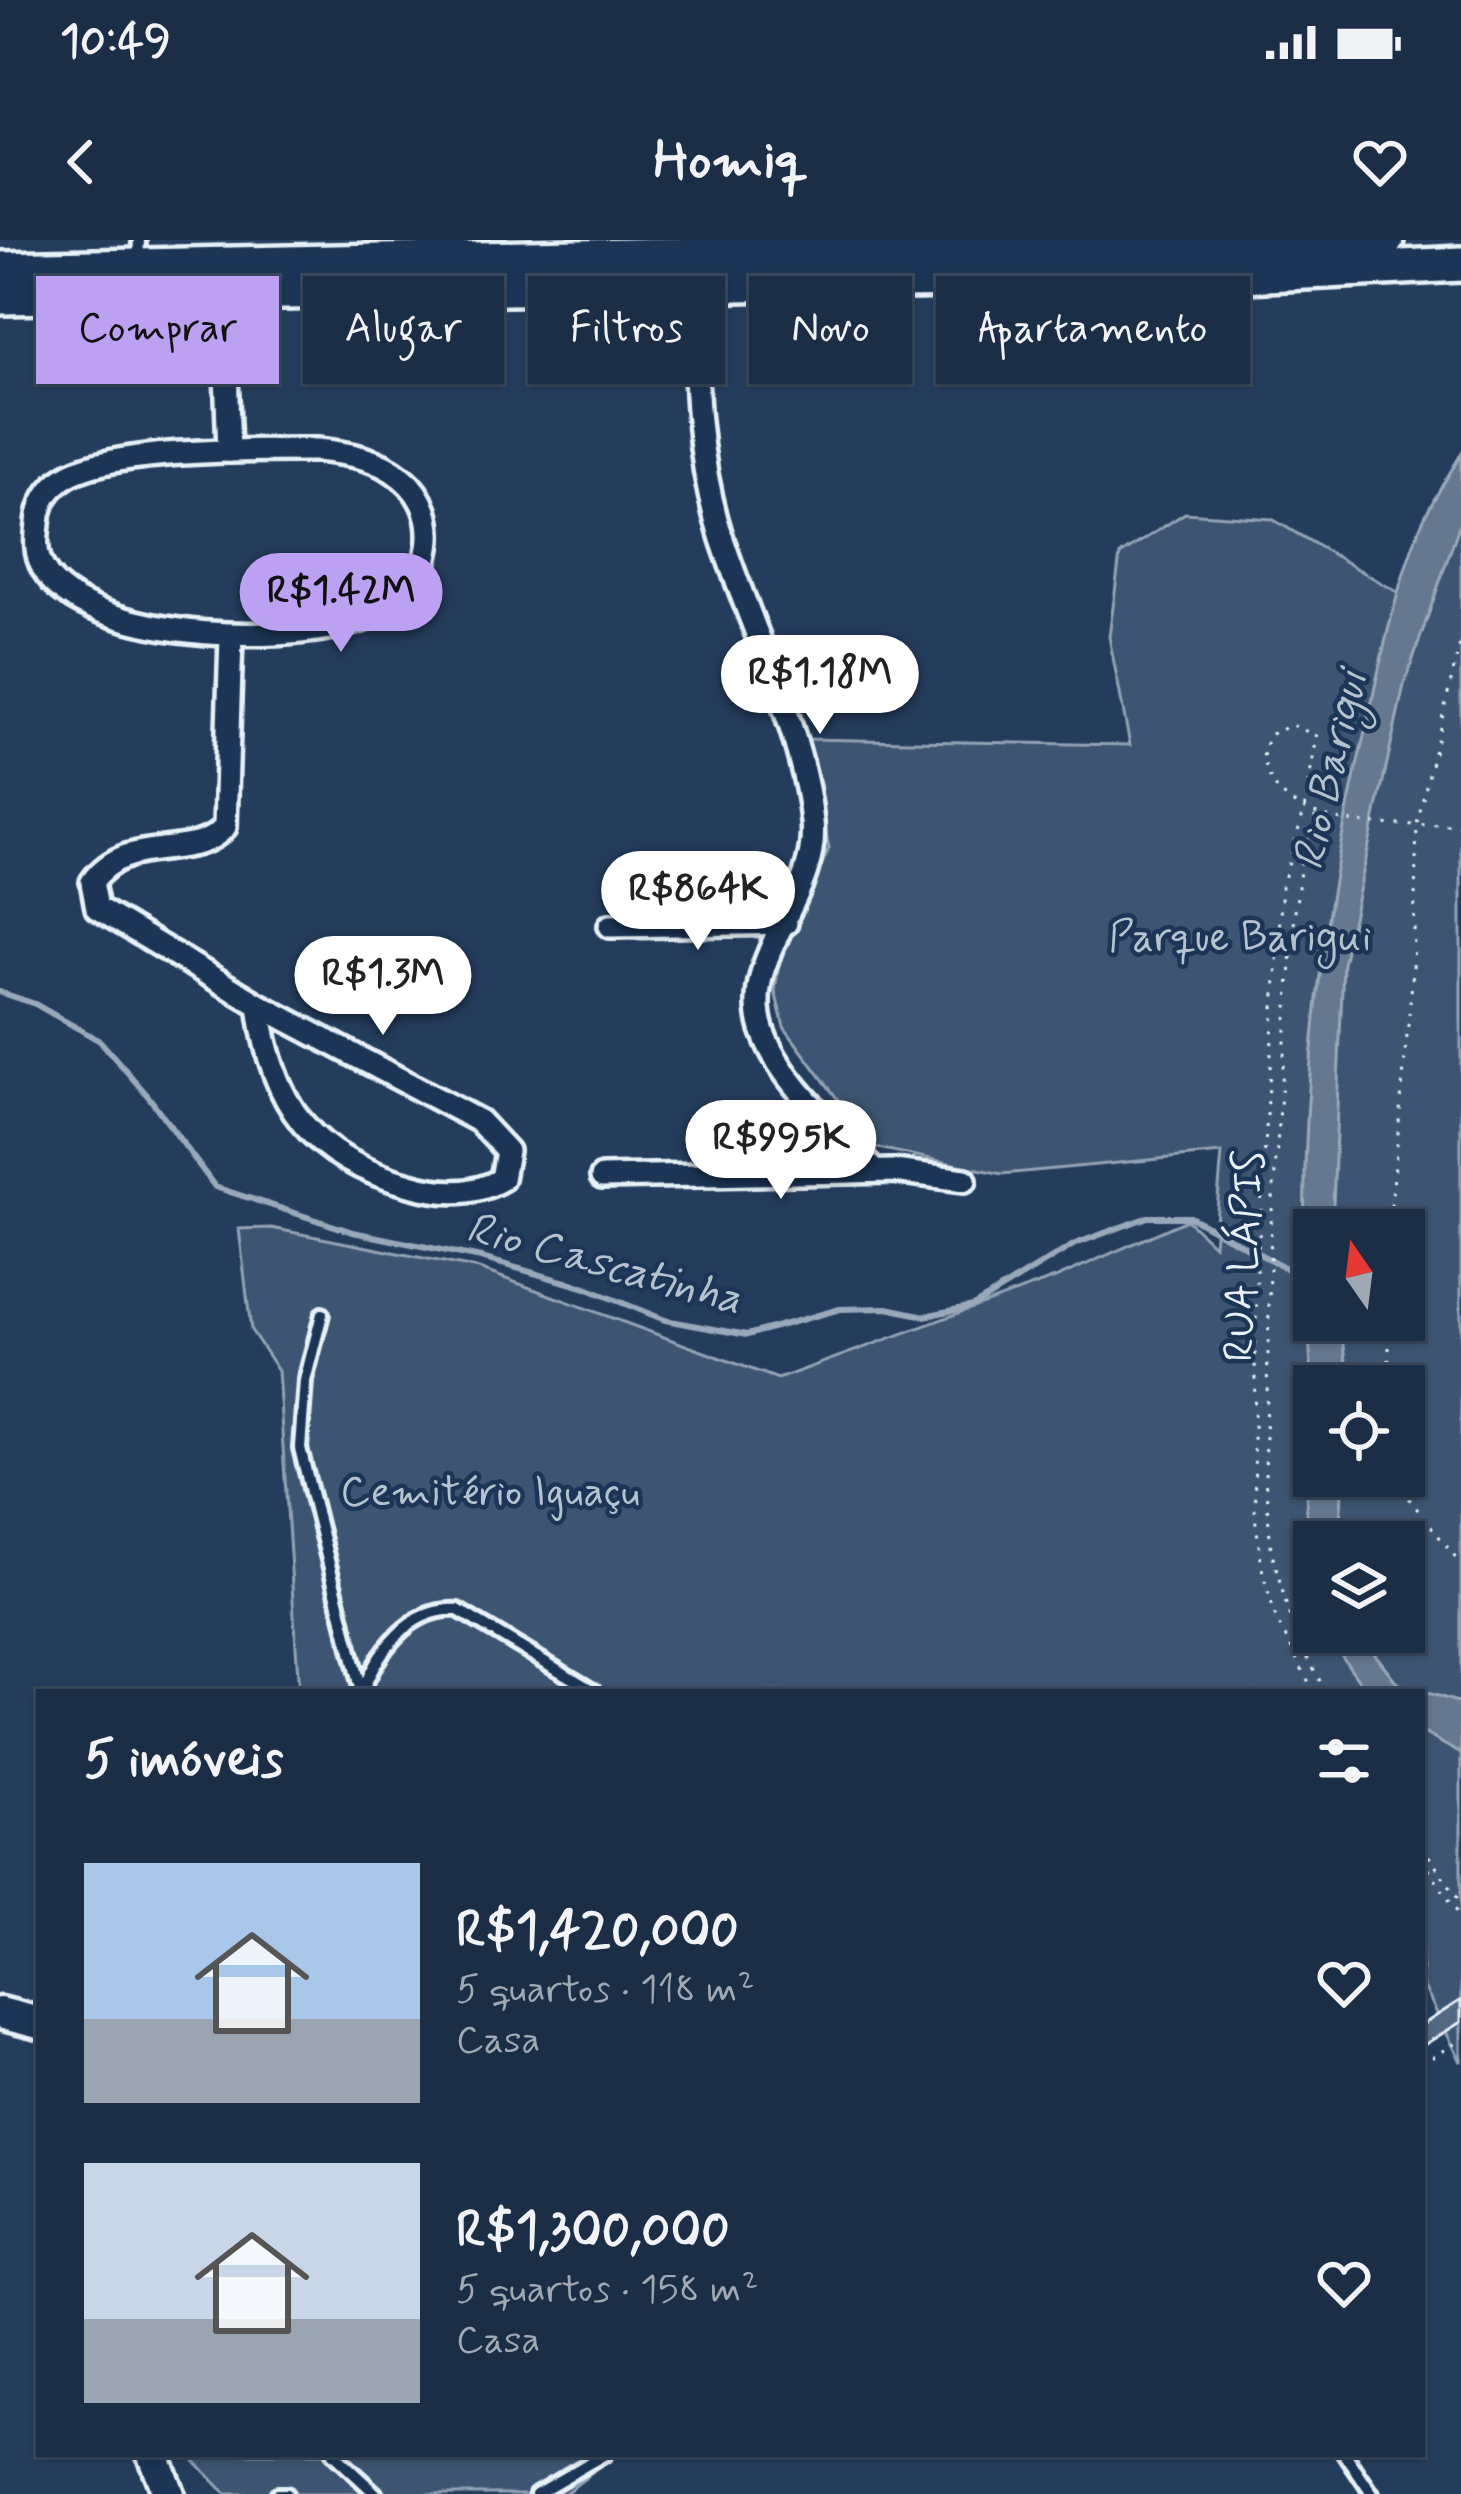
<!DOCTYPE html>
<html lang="pt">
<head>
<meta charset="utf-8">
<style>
	:root { --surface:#1c2e46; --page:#25364d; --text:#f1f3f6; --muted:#a0a8b3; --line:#3a4a5f; --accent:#bca0f2 }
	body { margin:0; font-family:Mynerve,sans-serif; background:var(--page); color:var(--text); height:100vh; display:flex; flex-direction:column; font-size:45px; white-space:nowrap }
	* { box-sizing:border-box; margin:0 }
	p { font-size:39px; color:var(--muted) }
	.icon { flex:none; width:66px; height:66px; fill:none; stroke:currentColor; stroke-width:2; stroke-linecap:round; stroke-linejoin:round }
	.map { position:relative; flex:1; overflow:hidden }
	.drawer { position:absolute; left:36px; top:1449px; width:1389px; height:768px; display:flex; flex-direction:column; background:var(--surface); border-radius:0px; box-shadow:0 3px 9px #0004,0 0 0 3px var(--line) }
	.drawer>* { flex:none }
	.guide { position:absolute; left:36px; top:36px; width:1389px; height:108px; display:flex; gap:24px }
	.needle { width:78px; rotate:346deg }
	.buttons { position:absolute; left:1293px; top:969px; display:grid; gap:24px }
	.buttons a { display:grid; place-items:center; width:132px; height:132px; border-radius:0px; background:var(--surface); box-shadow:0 3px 9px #0004,0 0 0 3px var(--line); font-size:60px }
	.price { position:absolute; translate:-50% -102px; padding:0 27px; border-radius:42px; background:#fff; color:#222; font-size:39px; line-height:78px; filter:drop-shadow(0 3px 6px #0008) }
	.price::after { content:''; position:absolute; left:50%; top:72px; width:36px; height:27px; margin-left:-18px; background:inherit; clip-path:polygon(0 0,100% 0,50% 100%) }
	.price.active { background:var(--accent); color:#111 }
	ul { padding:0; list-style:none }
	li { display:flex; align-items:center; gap:36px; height:300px; padding:0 48px }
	li span { display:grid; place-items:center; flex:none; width:336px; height:240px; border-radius:0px; color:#555 }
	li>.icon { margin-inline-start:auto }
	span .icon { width:144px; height:144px; fill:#fffc; stroke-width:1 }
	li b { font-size:51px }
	h2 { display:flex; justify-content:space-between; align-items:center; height:144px; padding:0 48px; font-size:51px }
	.tag { padding:0 42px; border-radius:0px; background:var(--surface); box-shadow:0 3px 9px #0004,0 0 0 3px var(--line); font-size:42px; line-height:108px }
	.tag.active { background:var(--accent); color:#111 }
	.status { display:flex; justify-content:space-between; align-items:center; height:84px; padding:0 60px; background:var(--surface); direction:ltr }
	.status svg { height:33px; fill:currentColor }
	header { display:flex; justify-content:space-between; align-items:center; height:156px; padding:0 48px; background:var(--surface); font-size:54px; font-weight:700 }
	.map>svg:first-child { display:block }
	.green { fill:#3e5472; stroke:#93a2b5; stroke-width:3; fill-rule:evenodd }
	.water { fill:#657890; stroke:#99a8ba; stroke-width:3 }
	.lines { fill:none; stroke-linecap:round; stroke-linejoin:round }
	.stream { stroke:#99a8ba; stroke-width:6 }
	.building { fill:#536782; stroke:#e8f1f8; stroke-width:3 }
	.service-casing { stroke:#e8f1f8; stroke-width:20 }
	.minor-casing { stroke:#e8f1f8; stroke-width:30 }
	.secondary-casing { stroke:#e8f1f8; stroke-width:39 }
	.primary-casing { stroke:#e8f1f8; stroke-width:42 }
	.path { stroke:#e8f1f8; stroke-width:3; stroke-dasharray:3 9; stroke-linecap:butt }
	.service { stroke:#1d3557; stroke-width:10 }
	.minor { stroke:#1d3557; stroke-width:21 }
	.secondary { stroke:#1d3557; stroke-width:30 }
	.primary { stroke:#1d3557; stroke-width:33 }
	.labels { text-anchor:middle; stroke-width:9; stroke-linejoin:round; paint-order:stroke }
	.park-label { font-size:42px; fill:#b5c2d0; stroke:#1d3557 }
	.street-label { font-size:42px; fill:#e8f1f8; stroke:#1d3557 }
	.water-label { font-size:45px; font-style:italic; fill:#b4c1ce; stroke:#1d3557 }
</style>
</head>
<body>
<div class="status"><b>10:49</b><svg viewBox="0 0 49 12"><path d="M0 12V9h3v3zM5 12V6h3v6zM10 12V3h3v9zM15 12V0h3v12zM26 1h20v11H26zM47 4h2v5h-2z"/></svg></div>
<header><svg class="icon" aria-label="back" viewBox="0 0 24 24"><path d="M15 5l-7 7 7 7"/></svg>Homiq<svg class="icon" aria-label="heart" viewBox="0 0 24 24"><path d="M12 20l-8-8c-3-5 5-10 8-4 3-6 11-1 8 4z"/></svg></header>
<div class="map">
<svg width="1461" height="2254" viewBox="0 0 1461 2254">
	<rect width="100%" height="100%" fill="#253d5d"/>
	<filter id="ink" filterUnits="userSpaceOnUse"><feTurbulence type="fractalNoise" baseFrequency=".00833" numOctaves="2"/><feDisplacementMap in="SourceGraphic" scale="24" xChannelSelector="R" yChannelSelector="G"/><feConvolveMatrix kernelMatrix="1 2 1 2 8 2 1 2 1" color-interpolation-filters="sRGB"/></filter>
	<g filter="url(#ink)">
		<g class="green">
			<path d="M1461,243v1579l-39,-79v-291h-1123l-21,-321 -27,-41 -12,-101 32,-1 208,41 299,110 277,-101 132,-58 27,25 8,-92 -220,21 -129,-27 -89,-120 -9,-36 4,-27 50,-116 -23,-109 324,6 -21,-108 11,-82 65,-42 87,6 144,84zM1314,990h90v90h-90zM1314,1146h90v90h-90zM1314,1302h90v90h-90z"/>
			<polygon points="188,2214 617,2214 564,2254 226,2254"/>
		</g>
		<g class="water">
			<path d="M1461,214v66l-57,165 -61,279 -11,266h-18v90h27l8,66h-35v8c-24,-222 -2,-441 50,-658 16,-70 30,-145 57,-211 11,-25 27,-48 40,-71z"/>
			<polygon points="1314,1156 1314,1236 1343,1236 1339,1302 1314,1302 1314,1345 1306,1269"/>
			<polygon points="1325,1392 1358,1392 1398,1444 1461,1463 1461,1514 1422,1492 1422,1452 1367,1452"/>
		</g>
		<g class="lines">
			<polyline class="stream" points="0,752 35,764 100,801 148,856 215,947 353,992 481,1018 583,1047 665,1080 747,1095 840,1069 887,1068 925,1076 973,1066 1075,1004 1148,977 1190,977 1314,1043"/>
		</g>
		<polygon class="building" points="1461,1760 1461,1782 1422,1806 1422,1785"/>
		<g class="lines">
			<g class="service-casing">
				<g id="service">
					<polyline points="138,23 139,0"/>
					<polyline points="322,1074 305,1141 300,1208 361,1452"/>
					<path d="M362,1452c16,-40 47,-85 96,-82l137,82"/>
					<polyline points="333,2214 376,2254"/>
					<polyline points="1345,2214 1372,2254"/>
					<polyline points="277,2254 286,2254"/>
					<polyline points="536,2254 605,2214"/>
				</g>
			</g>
			<g class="minor-casing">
				<g id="minor">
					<path d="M694,44c1,87 1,169 27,252 28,87 83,198 91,286 8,75 -73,134 -50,207 17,53 76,101 112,142"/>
					<polyline points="223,53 229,211"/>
					<path d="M317,210c29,3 62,8 85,28 44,36 31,103 -15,131 -68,41 -302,36 -344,-41 -8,-14 -7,-29 -5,-44 1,-19 10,-36 26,-46 43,-30 197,-28 253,-28z"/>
					<path d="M231,397l-6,190c-33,37 -96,4 -133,55l5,26 162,97 220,116 28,30 -5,28c-28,17 -61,15 -92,6 -98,-26 -139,-80 -151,-180"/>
					<polyline points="610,686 786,683"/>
					<polyline points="602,937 894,931 965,940"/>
				</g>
			</g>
			<g class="secondary-casing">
				<g id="secondary">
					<polyline points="0,1773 39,1783"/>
					<polyline points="153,2214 168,2254"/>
				</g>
			</g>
			<g class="primary-casing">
				<g id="primary">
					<polyline points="0,29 1386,0"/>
					<polyline points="0,57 1248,35 1461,24"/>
				</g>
			</g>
			<g class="path">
				<polyline points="1316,576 1302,614 1295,672 1271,984 1265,1239 1271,1309 1294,1393 1326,1452"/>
				<polyline points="1389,990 1413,731 1417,584 1461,399"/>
				<polyline points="1389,1146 1389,1080"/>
				<polyline points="1401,1236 1406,1255 1461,1324"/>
				<path d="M1314,1452l-38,-73 -13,-45 -8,-58 -1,-85 3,-163 25,-382 22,-75 13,-75 -25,-11 -21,9 -8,15c3,89 137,74 198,76"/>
				<polyline points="1422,1606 1461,1663"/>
				<polyline points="1422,1619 1461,1678"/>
				<polyline points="1422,1824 1461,1800"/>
			</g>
			<use href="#service" class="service"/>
			<use href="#minor" class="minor"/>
			<use href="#secondary" class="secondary"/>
			<use href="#primary" class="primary"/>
		</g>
	</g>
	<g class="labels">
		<g class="park-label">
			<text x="1240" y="710">Parque Barigui</text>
			<text x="490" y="1265">Cemitério Iguaçu</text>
		</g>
		<g class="street-label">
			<text transform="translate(1242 1016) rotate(-87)" y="15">RUA LÁPIS</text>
		</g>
		<g class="water-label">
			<text transform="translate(1328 530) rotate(-77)" y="16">Rio Barigui</text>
			<text transform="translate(605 1021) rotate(15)" y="16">Rio Cascatinha</text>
		</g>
	</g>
</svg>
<div class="buttons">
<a><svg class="needle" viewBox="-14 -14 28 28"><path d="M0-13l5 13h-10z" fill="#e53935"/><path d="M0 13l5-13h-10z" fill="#a0a8b3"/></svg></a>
<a><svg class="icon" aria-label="locate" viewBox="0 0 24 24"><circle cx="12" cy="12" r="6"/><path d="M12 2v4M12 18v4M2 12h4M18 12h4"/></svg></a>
<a><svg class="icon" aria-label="layers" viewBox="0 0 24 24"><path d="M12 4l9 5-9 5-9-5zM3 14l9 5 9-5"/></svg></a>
</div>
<b class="price active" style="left:341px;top:415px">R$1.42M</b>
<b class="price" style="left:820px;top:497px">R$1.18M</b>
<b class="price" style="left:698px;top:713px">R$864K</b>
<b class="price" style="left:383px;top:798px">R$1.3M</b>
<b class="price" style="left:781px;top:962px">R$995K</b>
<div class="guide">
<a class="tag active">Comprar</a>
<a class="tag">Alugar</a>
<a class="tag">Filtros</a>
<a class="tag">Novo</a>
<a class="tag">Apartamento</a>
</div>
<section class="drawer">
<h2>5 imóveis<svg class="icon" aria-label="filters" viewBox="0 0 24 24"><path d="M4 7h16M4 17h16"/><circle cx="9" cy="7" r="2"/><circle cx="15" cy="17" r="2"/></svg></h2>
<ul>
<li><span style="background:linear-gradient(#a9c7e8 65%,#9aa5b1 0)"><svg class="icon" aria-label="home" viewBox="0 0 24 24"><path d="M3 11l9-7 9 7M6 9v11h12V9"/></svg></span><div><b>R$1,420,000</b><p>5 quartos · 118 m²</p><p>Casa</p></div><svg class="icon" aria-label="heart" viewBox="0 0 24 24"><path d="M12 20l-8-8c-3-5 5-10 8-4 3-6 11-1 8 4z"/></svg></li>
<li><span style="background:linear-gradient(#c9d6e8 65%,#9aa5b1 0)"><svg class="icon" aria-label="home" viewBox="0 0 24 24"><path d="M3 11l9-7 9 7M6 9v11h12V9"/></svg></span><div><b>R$1,300,000</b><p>5 quartos · 158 m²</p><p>Casa</p></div><svg class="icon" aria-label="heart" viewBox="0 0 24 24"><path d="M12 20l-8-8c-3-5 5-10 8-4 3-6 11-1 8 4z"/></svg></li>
</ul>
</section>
</div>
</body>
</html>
